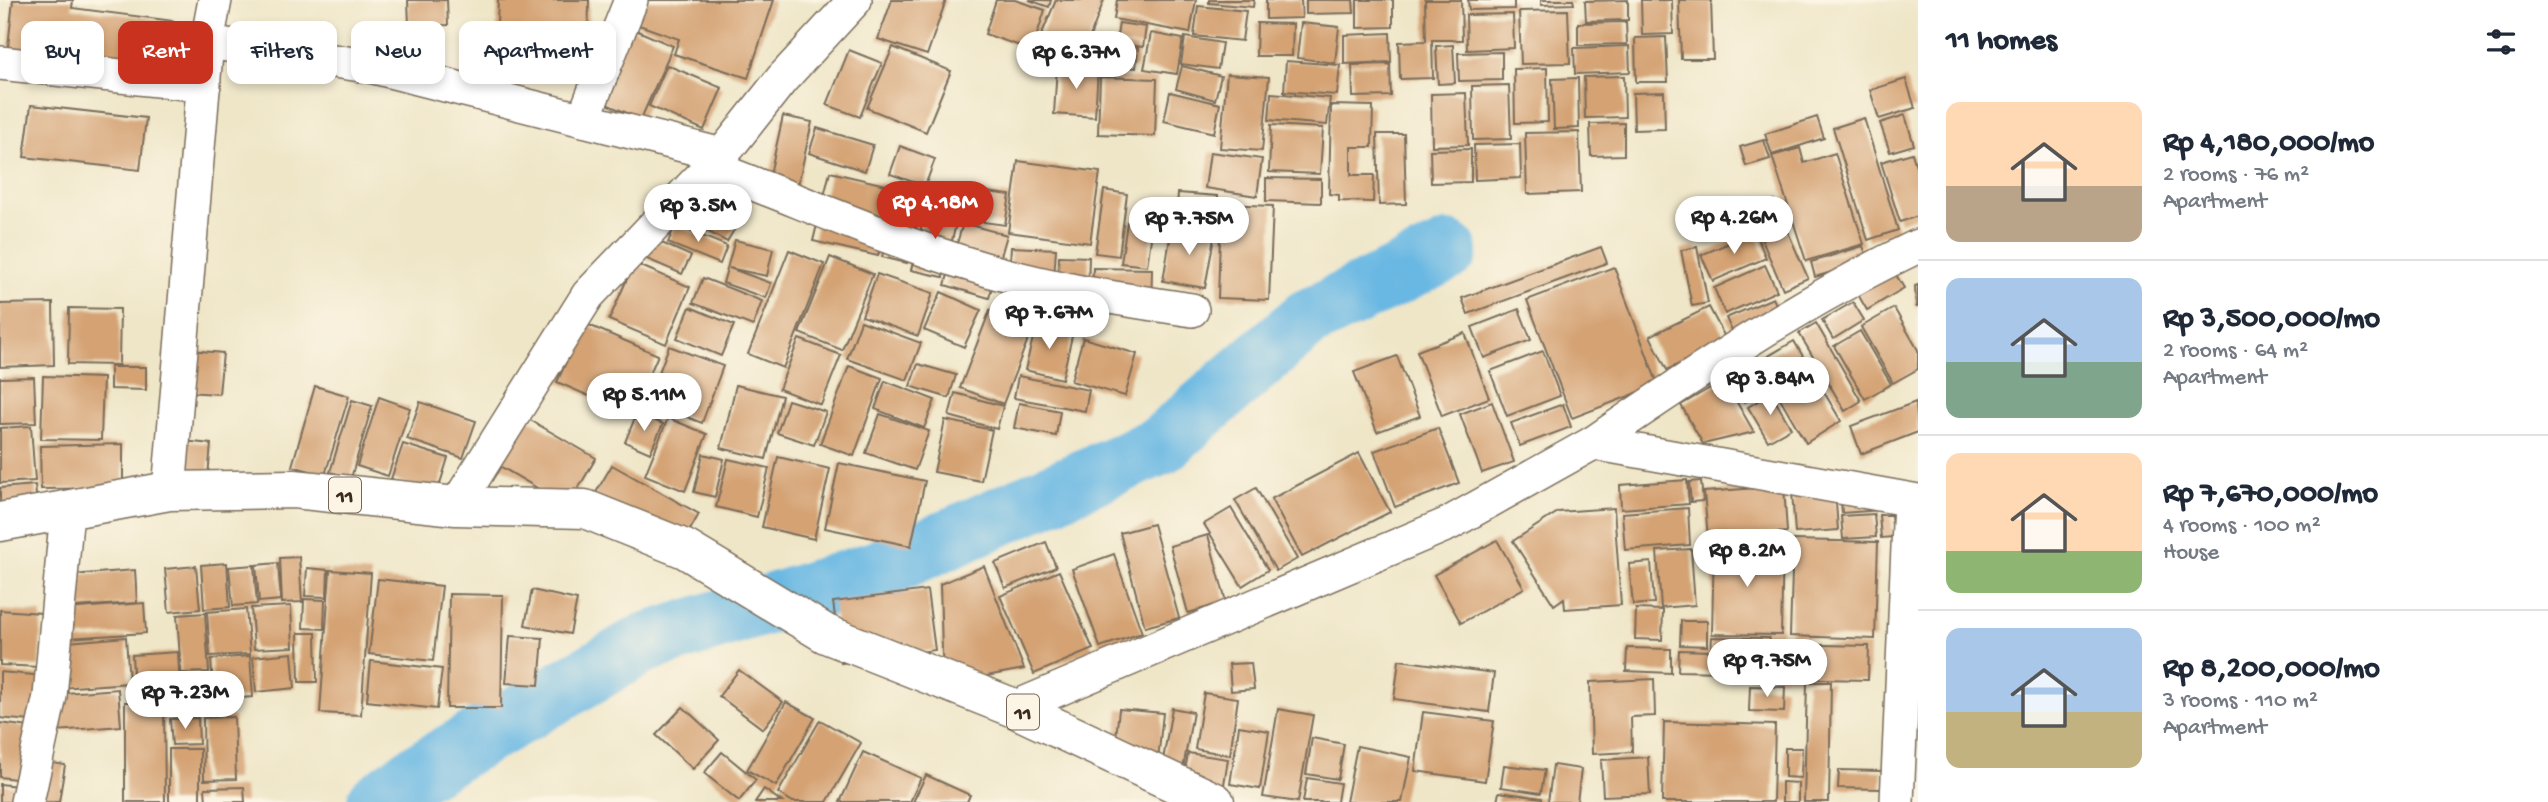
<!DOCTYPE html>
<html lang="en">
<head>
<meta charset="utf-8">
<style>
	:root { --surface:#fff; --page:#f6f6f7; --text:#1f2937; --muted:#747a83; --line:#e0e1e3; --accent:#c8321e }
	body { margin:0; font-family:"Gochi Hand",sans-serif; background:var(--page); color:var(--text); height:100vh; display:flex; flex-direction:column; font-size:26px; white-space:nowrap }
	* { box-sizing:border-box; margin:0 }
	p { font-size:23px; color:var(--muted) }
	.icon { flex:none; width:38px; height:38px; fill:none; stroke:currentColor; stroke-width:2; stroke-linecap:round; stroke-linejoin:round }
	.map { position:relative; flex:1; overflow:hidden }
	.sheet { display:flex; flex-direction:column; background:var(--surface); width:630px }
	.sheet>* { flex:none }
	.hud { position:absolute; left:21px; top:21px; width:665px; height:63px; display:flex; gap:14px }
	.price { position:absolute; translate:-50% -60px; padding:0 16px; border-radius:24px; background:#fff; color:#222; font-size:23px; line-height:46px; filter:drop-shadow(0 2px 4px #0008) }
	.price::after { content:''; position:absolute; left:50%; top:42px; width:21px; height:16px; margin-left:-10px; background:inherit; clip-path:polygon(0 0,100% 0,50% 100%) }
	.price.active { background:var(--accent); color:#fff }
	ul { padding:0; list-style:none }
	li { display:flex; align-items:center; gap:21px; height:175px; padding:0 28px }
	li+li { border-top:2px solid var(--line) }
	li span { display:grid; place-items:center; flex:none; width:196px; height:140px; border-radius:14px; color:#555 }
	li>.icon { margin-inline-start:auto }
	span .icon { width:84px; height:84px; fill:#fffc; stroke-width:1 }
	li b { font-size:30px }
	h2 { display:flex; justify-content:space-between; align-items:center; height:84px; padding:0 28px; font-size:30px }
	.chip { padding:0 24px; border-radius:14px; background:var(--surface); box-shadow:0 4px 10px #0003; font-size:24px; line-height:63px }
	.chip.active { background:var(--accent); color:#fff }
	main { display:flex; flex:1; min-height:0 }
	.map>svg:first-child { display:block }
	.lines { fill:none; stroke-linecap:round; stroke-linejoin:round }
	.river { stroke:#69b8e3; stroke-width:60 }
	.building { fill:#d4a273 }
	.street-casing { stroke:#7a6c5a; stroke-width:36 }
	.highway-casing { stroke:#7a6c5a; stroke-width:41 }
	.street { stroke:#fff; stroke-width:33 }
	.highway { stroke:#fff; stroke-width:38 }
	.labels { text-anchor:middle; stroke-width:7; stroke-linejoin:round; paint-order:stroke }
	.shield { fill:#fcf5e5; stroke:#75675a; stroke-width:2 }
	.shield-label { font-size:21px; font-weight:bold; fill:#3b2a1e }
</style>
</head>
<body>
<main>
<div class="map">
<svg width="1918" height="802" viewBox="0 0 1918 802">
	<rect width="100%" height="100%" fill="#fcf5e5"/>
	<filter id="ink" filterUnits="userSpaceOnUse"><feTurbulence type="fractalNoise" baseFrequency=".0143" numOctaves="2"/><feDisplacementMap in="SourceGraphic" scale="14" xChannelSelector="R" yChannelSelector="G"/><feConvolveMatrix kernelMatrix="1 2 1 2 8 2 1 2 1" color-interpolation-filters="sRGB"/></filter>
	<filter id="wash" filterUnits="userSpaceOnUse"><feTurbulence type="fractalNoise" baseFrequency=".00686" numOctaves="4" result="noise"/><feDisplacementMap in="SourceGraphic" scale="28" xChannelSelector="R" yChannelSelector="G"/><feGaussianBlur stdDeviation="1.57" result="paint"/><feColorMatrix in="noise" values="0 0 0 0 0 0 0 0 0 0 0 0 0 0 0 0 0 1.4 0 .05"/><feComposite in="paint" operator="in"/></filter>
	<g filter="url(#wash)">
		<rect width="100%" height="100%" fill="#efe6c8"/>
		<g class="lines">
			<polyline class="river" points="377,802 416,774 645,643 878,570 1161,445 1307,319 1448,251"/>
		</g>
		<g id="blocks">
			<g class="building">
				<polygon points="13,0 73,0 72,8 174,21 166,79 7,57"/>
				<polygon points="408,0 447,0 448,25 409,26"/>
				<polygon points="498,0 589,0 588,48 496,47"/>
				<polygon points="641,0 774,0 748,78 674,54 679,39 633,23"/>
				<polygon points="892,0 946,0 927,55 878,39"/>
				<polygon points="996,0 1015,0 1045,10 1032,50 985,34"/>
				<polygon points="1029,0 1051,0 1049,7"/>
				<polygon points="1056,0 1104,0 1081,60 1038,43"/>
				<polygon points="1117,0 1196,0 1190,33 1114,19"/>
				<polygon points="1209,0 1254,0 1253,7 1209,3"/>
				<polygon points="1266,0 1301,0 1302,18 1266,19"/>
				<polygon points="1306,0 1353,0 1354,13 1306,14"/>
				<polygon points="1357,0 1393,0 1393,27 1357,28"/>
				<polygon points="1425,0 1461,0 1462,40 1432,40 1433,78 1400,79 1399,42 1426,41"/>
				<polygon points="1468,0 1514,0 1514,9 1469,10"/>
				<polygon points="1541,0 1573,0 1574,4 1541,5"/>
				<polygon points="1628,0 1628,20 1586,21 1585,1"/>
				<polygon points="1641,0 1672,0 1673,34 1642,35"/>
				<polygon points="1679,0 1711,0 1713,59 1681,59"/>
				<polygon points="1198,6 1246,11 1242,41 1194,36"/>
				<polygon points="1568,10 1570,63 1521,64 1519,11"/>
				<polygon points="1513,14 1514,48 1467,50 1466,15"/>
				<polygon points="1626,22 1627,44 1578,45 1578,23"/>
				<polygon points="1119,23 1146,27 1143,47 1116,43"/>
				<polygon points="1257,23 1293,24 1292,56 1256,56"/>
				<polygon points="1301,23 1339,27 1335,63 1297,58"/>
				<polygon points="631,28 673,46 641,119 599,101"/>
				<polygon points="1151,33 1183,39 1177,74 1144,69"/>
				<polygon points="1390,33 1391,62 1344,64 1344,35"/>
				<polygon points="1185,37 1222,43 1218,69 1181,64"/>
				<polygon points="1666,37 1668,82 1636,82 1635,38"/>
				<polygon points="1090,42 1138,48 1136,68 1088,63"/>
				<polygon points="1453,45 1455,83 1438,84 1436,46"/>
				<polygon points="1629,46 1630,72 1575,74 1574,48"/>
				<polygon points="893,47 951,71 926,132 867,108"/>
				<polygon points="849,50 882,63 860,117 827,105"/>
				<polygon points="1502,52 1502,80 1459,81 1458,53"/>
				<polygon points="1286,61 1340,65 1337,95 1284,91"/>
				<polygon points="1390,64 1391,96 1353,97 1352,65"/>
				<polygon points="667,65 722,88 704,130 649,106"/>
				<polygon points="1057,66 1098,68 1095,117 1054,114"/>
				<polygon points="1182,66 1221,76 1215,100 1176,89"/>
				<polygon points="1547,68 1548,122 1515,123 1514,69"/>
				<polygon points="1227,74 1269,77 1262,151 1220,148"/>
				<polygon points="1624,76 1625,117 1585,118 1584,77"/>
				<polygon points="1100,77 1157,79 1155,136 1098,134"/>
				<polygon points="1578,78 1579,128 1554,129 1552,79"/>
				<polygon points="1906,79 1915,108 1879,119 1870,90"/>
				<polygon points="1509,85 1511,139 1473,140 1472,86"/>
				<polygon points="1170,92 1220,104 1214,133 1164,121"/>
				<polygon points="1664,92 1665,129 1634,130 1633,93"/>
				<polygon points="1271,93 1330,98 1327,125 1269,120"/>
				<polygon points="1466,93 1468,145 1432,146 1431,94"/>
				<polygon points="31,105 146,118 140,170 24,157"/>
				<polygon points="1331,105 1373,106 1372,147 1351,147 1351,175 1374,175 1373,202 1339,201 1339,195 1329,194"/>
				<polygon points="1905,115 1914,145 1890,152 1880,123"/>
				<polygon points="783,116 812,122 796,194 767,188"/>
				<polygon points="1817,117 1824,138 1772,155 1765,134"/>
				<polygon points="1864,118 1898,230 1868,240 1833,128"/>
				<polygon points="1624,123 1624,155 1591,156 1590,124"/>
				<polygon points="1271,125 1323,128 1320,174 1269,172"/>
				<polygon points="817,128 873,145 865,171 809,153"/>
				<polygon points="1579,132 1581,192 1527,194 1525,133"/>
				<polygon points="1377,134 1404,134 1406,204 1379,205"/>
				<polygon points="1764,140 1770,159 1746,166 1740,147"/>
				<polygon points="1520,144 1521,178 1475,180 1474,145"/>
				<polygon points="900,146 935,159 925,186 890,174"/>
				<polygon points="1800,148 1804,163 1835,153 1864,244 1806,261 1772,156"/>
				<polygon points="1471,149 1471,182 1431,183 1430,150"/>
				<polygon points="1210,152 1262,159 1257,196 1205,188"/>
				<polygon points="1912,153 1918,173 1918,216 1900,222 1881,162"/>
				<polygon points="1018,161 1100,172 1090,243 1008,232"/>
				<polygon points="830,172 894,187 878,256 813,241"/>
				<polygon points="1266,178 1321,179 1321,203 1266,201"/>
				<polygon points="704,186 746,209 727,242 685,219"/>
				<polygon points="1104,190 1127,194 1119,256 1095,253"/>
				<polygon points="980,191 1010,195 1005,225 976,221"/>
				<polygon points="1178,193 1218,196 1215,226 1176,223"/>
				<polygon points="1774,200 1808,278 1783,289 1749,210"/>
				<polygon points="927,204 959,212 943,277 911,270"/>
				<polygon points="1221,204 1273,206 1269,300 1218,298"/>
				<polygon points="892,217 917,223 907,263 882,257"/>
				<polygon points="1127,222 1153,225 1147,266 1121,263"/>
				<polygon points="963,223 1007,235 989,298 945,285"/>
				<polygon points="675,225 727,246 720,264 668,243"/>
				<polygon points="1172,226 1215,232 1205,288 1163,281"/>
				<polygon points="1755,232 1766,258 1713,281 1701,255"/>
				<polygon points="655,240 691,256 682,274 647,259"/>
				<polygon points="735,240 773,249 767,276 729,268 771,283 766,298 723,283"/>
				<polygon points="1863,246 1868,261 1815,277 1811,262"/>
				<polygon points="1011,247 1056,249 1052,308 1007,306"/>
				<polygon points="1601,247 1607,263 1468,314 1462,298"/>
				<polygon points="1697,247 1708,303 1692,306 1681,250"/>
				<polygon points="789,250 824,264 783,368 748,354"/>
				<polygon points="1059,256 1089,257 1087,314 1057,313"/>
				<polygon points="830,257 873,274 842,350 799,333"/>
				<polygon points="634,263 690,287 666,344 609,320"/>
				<polygon points="1765,265 1777,291 1725,314 1714,288"/>
				<polygon points="1614,267 1658,385 1572,418 1527,300"/>
				<polygon points="1093,268 1152,269 1151,312 1092,310"/>
				<polygon points="1893,270 1904,288 1867,310 1856,291"/>
				<polygon points="877,274 933,293 918,336 862,316"/>
				<polygon points="703,278 762,301 753,326 693,303"/>
				<polygon points="1918,285 1918,307 1916,307 1915,286"/>
				<polygon points="941,292 981,310 964,347 924,330"/>
				<polygon points="1773,298 1781,315 1734,336 1726,318"/>
				<polygon points="1853,302 1864,320 1833,339 1822,320"/>
				<polygon points="53,303 54,365 0,367 0,304"/>
				<polygon points="690,307 734,325 721,356 677,338"/>
				<polygon points="1709,307 1727,341 1667,370 1650,336"/>
				<polygon points="69,308 120,309 119,365 68,364"/>
				<polygon points="1894,308 1918,350 1918,369 1893,383 1861,327"/>
				<polygon points="1519,309 1531,340 1484,358 1472,327"/>
				<polygon points="990,310 1033,326 1003,404 960,388"/>
				<polygon points="861,321 921,343 907,380 847,359"/>
				<polygon points="1037,322 1073,332 1062,379 1025,370"/>
				<polygon points="584,323 658,355 632,415 557,382"/>
				<polygon points="1816,323 1861,401 1845,411 1799,333"/>
				<polygon points="1860,331 1891,384 1865,399 1834,346"/>
				<polygon points="1465,333 1489,398 1442,416 1417,351"/>
				<polygon points="1083,338 1137,354 1125,396 1071,381"/>
				<polygon points="799,339 841,355 821,405 779,389"/>
				<polygon points="1794,341 1841,421 1806,443 1773,386 1745,402 1731,378"/>
				<polygon points="669,346 723,366 702,423 648,402"/>
				<polygon points="189,350 223,353 219,394 186,392"/>
				<polygon points="1543,351 1560,396 1507,416 1490,371"/>
				<polygon points="1397,356 1420,416 1377,432 1354,372"/>
				<polygon points="918,364 956,375 949,398 910,386"/>
				<polygon points="849,366 882,378 854,456 820,444"/>
				<polygon points="110,367 146,367 146,390 110,389"/>
				<polygon points="43,376 103,378 101,440 41,439"/>
				<polygon points="1018,376 1089,390 1085,411 1014,398"/>
				<polygon points="34,377 36,423 0,424 0,378"/>
				<polygon points="1724,380 1754,432 1703,444 1681,405"/>
				<polygon points="885,381 935,400 924,428 875,409"/>
				<polygon points="736,385 782,396 766,459 721,448"/>
				<polygon points="315,386 349,396 325,475 292,466"/>
				<polygon points="955,393 1003,406 997,429 949,416"/>
				<polygon points="1771,393 1791,428 1768,441 1748,407"/>
				<polygon points="379,397 410,408 388,476 357,466"/>
				<polygon points="352,400 372,406 351,478 330,472"/>
				<polygon points="788,400 826,412 814,445 777,433"/>
				<polygon points="420,402 476,421 463,458 407,439"/>
				<polygon points="1492,402 1514,462 1482,473 1460,414"/>
				<polygon points="1916,402 1918,432 1861,454 1851,426"/>
				<polygon points="1019,403 1060,411 1056,436 1014,428"/>
				<polygon points="1563,404 1571,427 1520,446 1511,423"/>
				<polygon points="518,413 596,458 568,506 491,461"/>
				<polygon points="637,413 663,424 650,453 625,442"/>
				<polygon points="880,414 929,431 915,470 866,453"/>
				<polygon points="668,418 707,434 685,491 645,475"/>
				<polygon points="945,420 992,430 981,481 934,472"/>
				<polygon points="31,426 35,481 0,483 0,428"/>
				<polygon points="1438,428 1459,483 1395,507 1374,451"/>
				<polygon points="183,441 211,444 207,487 178,483"/>
				<polygon points="123,444 123,488 41,489 40,446"/>
				<polygon points="403,444 448,458 437,493 391,479"/>
				<polygon points="1359,453 1390,512 1302,557 1271,499"/>
				<polygon points="703,454 724,459 715,497 694,492"/>
				<polygon points="778,457 830,469 814,539 762,527"/>
				<polygon points="728,459 769,468 757,517 716,507"/>
				<polygon points="839,463 925,481 911,546 825,528"/>
				<polygon points="612,465 699,514 676,555 588,506"/>
				<polygon points="1687,480 1689,504 1621,509 1620,485"/>
				<polygon points="1701,481 1703,501 1691,502 1689,482"/>
				<polygon points="35,485 38,514 0,517 0,488"/>
				<polygon points="1784,486 1787,532 1708,538 1704,492"/>
				<polygon points="1256,488 1297,559 1276,571 1235,500"/>
				<polygon points="1835,489 1838,530 1795,533 1792,492"/>
				<polygon points="1841,500 1882,510 1842,513"/>
				<polygon points="1231,508 1268,570 1242,586 1204,524"/>
				<polygon points="1614,508 1621,605 1565,609 1564,598 1554,605 1513,541 1558,512"/>
				<polygon points="1688,508 1690,545 1625,550 1622,513"/>
				<polygon points="1874,514 1876,537 1843,539 1841,516"/>
				<polygon points="1879,515 1891,515 1893,537 1881,538"/>
				<polygon points="1153,524 1179,618 1145,627 1120,533"/>
				<polygon points="1208,535 1226,602 1188,613 1170,546"/>
				<polygon points="1497,540 1524,588 1461,623 1434,575"/>
				<polygon points="1793,540 1878,542 1875,639 1790,636"/>
				<polygon points="1046,542 1056,567 1005,588 995,563"/>
				<polygon points="1714,542 1783,544 1781,635 1712,634"/>
				<polygon points="1691,549 1695,605 1661,608 1657,551"/>
				<polygon points="1114,554 1142,633 1100,647 1072,569"/>
				<polygon points="299,557 302,602 282,603 280,558"/>
				<polygon points="1651,562 1654,603 1633,605 1629,564"/>
				<polygon points="227,563 230,607 204,609 201,565"/>
				<polygon points="278,563 281,600 259,602 256,565"/>
				<polygon points="254,565 257,604 233,606 229,567"/>
				<polygon points="196,566 200,609 169,612 165,569"/>
				<polygon points="984,566 1024,669 943,684 940,584"/>
				<polygon points="307,568 328,570 327,597 305,596"/>
				<polygon points="135,570 137,603 75,607 72,575"/>
				<polygon points="330,570 371,573 361,715 320,713"/>
				<polygon points="1059,571 1093,649 1034,674 1000,596"/>
				<polygon points="378,579 442,586 433,661 369,654"/>
				<polygon points="532,590 577,600 570,634 525,625"/>
				<polygon points="927,590 935,650 841,663 833,602"/>
				<polygon points="449,594 503,595 501,708 447,708"/>
				<polygon points="304,599 325,600 324,629 303,628"/>
				<polygon points="144,603 146,633 67,638 65,609"/>
				<polygon points="291,606 293,647 254,649 251,608"/>
				<polygon points="246,609 250,654 210,656 207,612"/>
				<polygon points="1636,609 1663,610 1662,640 1635,639"/>
				<polygon points="0,610 42,613 39,667 0,665"/>
				<polygon points="205,613 209,672 181,673 177,615"/>
				<polygon points="1681,621 1707,621 1707,646 1680,645"/>
				<polygon points="298,633 316,633 317,682 299,682"/>
				<polygon points="510,636 543,638 539,685 506,683"/>
				<polygon points="126,637 129,683 60,688 56,643"/>
				<polygon points="1712,637 1769,638 1768,673 1678,671 1679,650 1711,651"/>
				<polygon points="1776,644 1869,646 1868,680 1775,678"/>
				<polygon points="1627,648 1671,649 1671,673 1626,671"/>
				<polygon points="178,652 180,690 134,692 132,655"/>
				<polygon points="292,653 295,688 256,692 253,657"/>
				<polygon points="250,656 253,697 214,700 211,659"/>
				<polygon points="1399,660 1494,673 1489,712 1394,699"/>
				<polygon points="371,661 442,669 437,709 367,701"/>
				<polygon points="1251,663 1254,689 1231,691 1229,664"/>
				<polygon points="739,670 783,702 763,729 719,696"/>
				<polygon points="0,672 45,676 41,722 0,718"/>
				<polygon points="1654,679 1655,716 1631,717 1632,752 1592,754 1590,682"/>
				<polygon points="1807,682 1831,682 1829,802 1804,802"/>
				<polygon points="1750,686 1785,687 1784,712 1749,711"/>
				<polygon points="118,689 121,726 56,731 53,694"/>
				<polygon points="1204,693 1238,698 1230,755 1195,749"/>
				<polygon points="125,702 164,702 165,802 125,802"/>
				<polygon points="786,702 815,718 776,786 747,770"/>
				<polygon points="683,707 719,740 693,769 656,735"/>
				<polygon points="1172,708 1193,712 1183,769 1162,766"/>
				<polygon points="1119,709 1163,713 1158,760 1114,756"/>
				<polygon points="1278,709 1313,715 1298,802 1263,797"/>
				<polygon points="1423,712 1494,721 1485,781 1415,771"/>
				<polygon points="234,717 236,779 204,780 203,718"/>
				<polygon points="198,718 199,744 172,745 170,719"/>
				<polygon points="820,720 861,743 827,802 793,802 778,793"/>
				<polygon points="1664,722 1775,725 1773,802 1662,802"/>
				<polygon points="0,723 30,727 23,780 0,777"/>
				<polygon points="1239,726 1269,731 1260,789 1230,784"/>
				<polygon points="1312,738 1344,744 1338,779 1306,774"/>
				<polygon points="1357,746 1411,757 1402,802 1346,802"/>
				<polygon points="1785,748 1802,748 1801,778 1785,777"/>
				<rect x="169" y="749" width="31" height="53"/>
				<polygon points="722,752 756,780 739,801 704,773"/>
				<polygon points="863,752 921,778 910,802 840,802"/>
				<polygon points="1188,753 1228,759 1222,797 1182,790"/>
				<polygon points="1648,757 1650,794 1603,796 1601,760"/>
				<polygon points="41,761 65,765 59,802 34,802"/>
				<polygon points="1504,765 1545,770 1541,793 1501,787"/>
				<polygon points="1553,765 1581,769 1577,802 1548,802"/>
				<polygon points="1839,770 1882,771 1881,789 1838,788"/>
				<polygon points="926,775 970,795 967,802 913,802"/>
				<polygon points="1307,778 1340,783 1337,802 1303,802"/>
				<polygon points="1782,782 1798,783 1798,802 1782,802"/>
				<polygon points="0,784 17,786 15,802 0,802"/>
				<polygon points="244,787 245,802 206,802 205,788"/>
				<polygon points="764,789 782,802 755,802"/>
				<polygon points="1499,792 1542,798 1542,802 1497,802"/>
			</g>
		</g>
	</g>
	<g filter="url(#ink)">
		<use href="#blocks" fill-opacity="0" stroke="#7a6c5a" stroke-width="2"/>
		<g class="lines">
			<g class="street-casing">
				<g id="street">
					<polyline points="207,42 374,67 722,155"/>
					<polyline points="0,63 204,85"/>
					<polyline points="583,120 631,0"/>
					<path d="M710,167c89,33 177,73 268,100 70,22 142,32 214,43"/>
					<path d="M1593,443c105,-72 210,-142 325,-197"/>
					<polyline points="169,491 207,42 215,0"/>
					<polyline points="456,506 588,295 722,155 782,79 855,0"/>
					<polyline points="1014,708 1448,524 1593,443 1918,501"/>
					<polyline points="27,802 50,696 67,511"/>
					<polyline points="1897,802 1910,501"/>
				</g>
			</g>
			<g class="highway-casing">
				<polyline id="highway" points="0,522 169,491 294,489 456,506 585,509 685,549 826,634 1014,708 1215,802"/>
			</g>
			<use href="#street" class="street"/>
			<use href="#highway" class="highway"/>
		</g>
	</g>
	<g class="labels">
		<g class="shield">
			<rect x="329" y="477.5" width="32" height="35" rx="5"/>
			<rect x="1007" y="694.5" width="32" height="35" rx="5"/>
		</g>
		<g class="shield-label">
			<text x="345" y="502">11</text>
			<text x="1023" y="719">11</text>
		</g>
	</g>
</svg>
<b class="price" style="left:1076px;top:91px">Rp 6.37M</b>
<b class="price active" style="left:935px;top:241px">Rp 4.18M</b>
<b class="price" style="left:698px;top:244px">Rp 3.5M</b>
<b class="price" style="left:1734px;top:256px">Rp 4.26M</b>
<b class="price" style="left:1189px;top:257px">Rp 7.75M</b>
<b class="price" style="left:1049px;top:351px">Rp 7.67M</b>
<b class="price" style="left:1770px;top:417px">Rp 3.84M</b>
<b class="price" style="left:644px;top:433px">Rp 5.11M</b>
<b class="price" style="left:1747px;top:589px">Rp 8.2M</b>
<b class="price" style="left:1767px;top:699px">Rp 9.75M</b>
<b class="price" style="left:185px;top:731px">Rp 7.23M</b>
<div class="hud">
<a class="chip">Buy</a>
<a class="chip active">Rent</a>
<a class="chip">Filters</a>
<a class="chip">New</a>
<a class="chip">Apartment</a>
</div>
</div>
<section class="sheet">
<h2>11 homes<svg class="icon" aria-label="filters" viewBox="0 0 24 24"><path d="M4 7h16M4 17h16"/><circle cx="9" cy="7" r="2"/><circle cx="15" cy="17" r="2"/></svg></h2>
<ul>
<li><span style="background:linear-gradient(#ffd9b3 60%,#b9a48a 0)"><svg class="icon" aria-label="home" viewBox="0 0 24 24"><path d="M3 11l9-7 9 7M6 9v11h12V9"/></svg></span><div><b>Rp 4,180,000/mo</b><p>2 rooms · 76 m²</p><p>Apartment</p></div></li>
<li><span style="background:linear-gradient(#a9c7e8 60%,#7fa58c 0)"><svg class="icon" aria-label="home" viewBox="0 0 24 24"><path d="M3 11l9-7 9 7M6 9v11h12V9"/></svg></span><div><b>Rp 3,500,000/mo</b><p>2 rooms · 64 m²</p><p>Apartment</p></div></li>
<li><span style="background:linear-gradient(#ffd9b3 70%,#8fb573 0)"><svg class="icon" aria-label="home" viewBox="0 0 24 24"><path d="M3 11l9-7 9 7M6 9v11h12V9"/></svg></span><div><b>Rp 7,670,000/mo</b><p>4 rooms · 100 m²</p><p>House</p></div></li>
<li><span style="background:linear-gradient(#a9c7e8 60%,#c2b280 0)"><svg class="icon" aria-label="home" viewBox="0 0 24 24"><path d="M3 11l9-7 9 7M6 9v11h12V9"/></svg></span><div><b>Rp 8,200,000/mo</b><p>3 rooms · 110 m²</p><p>Apartment</p></div></li>
</ul>
</section>
</main>
</body>
</html>
